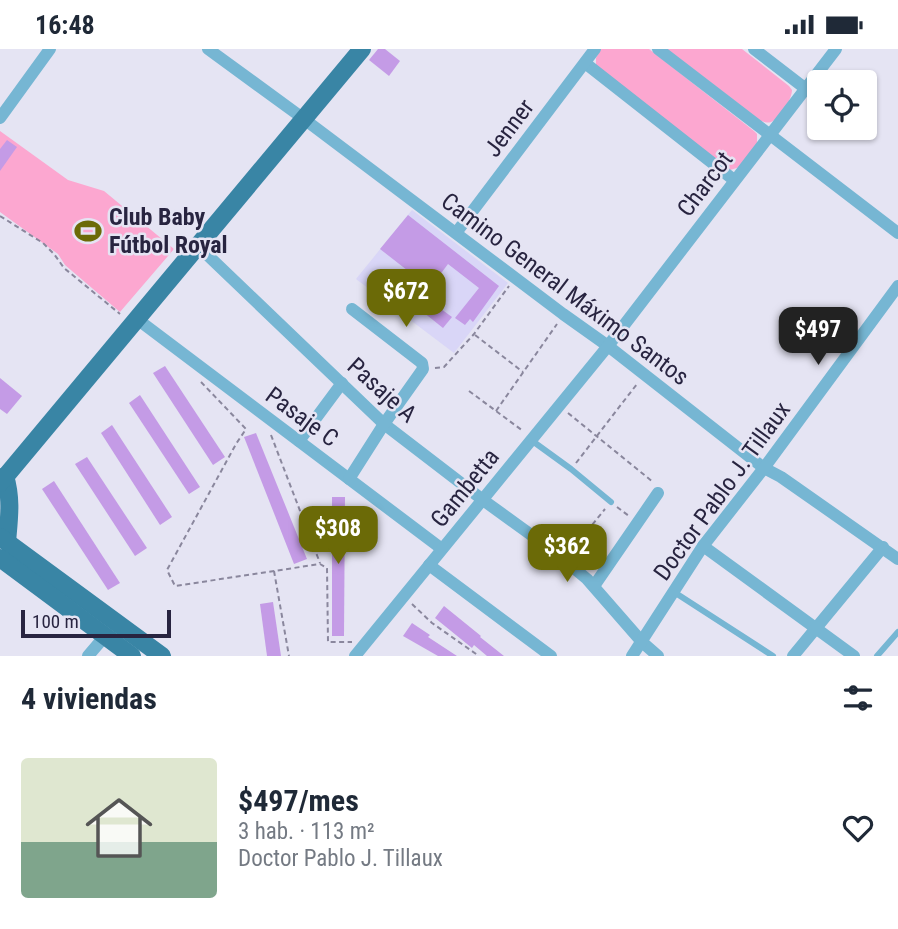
<!DOCTYPE html>
<html lang="es">
<head>
<meta charset="utf-8">
<style>
	:root { --surface:#fff; --page:#f2f2f3; --text:#1f2937; --muted:#747a83; --accent:#6b6a07 }
	body { margin:0; font-family:"Roboto Condensed",sans-serif; background:var(--page); color:var(--text); height:100vh; display:flex; flex-direction:column; font-size:26px; white-space:nowrap }
	* { box-sizing:border-box; margin:0 }
	p { font-size:23px; color:var(--muted) }
	.icon { flex:none; width:38px; height:38px; fill:none; stroke:currentColor; stroke-width:2; stroke-linecap:round; stroke-linejoin:round }
	.map { position:relative; height:607px; overflow:hidden }
	.drawer { display:flex; flex-direction:column; background:var(--surface); flex:1 }
	.drawer>* { flex:none }
	.fabs { position:absolute; left:807px; top:21px; display:grid; gap:14px }
	.fabs a { display:grid; place-items:center; width:70px; height:70px; border-radius:7px; background:var(--surface); box-shadow:0 2px 5px #0004; font-size:35px }
	.scale { position:absolute; left:21px; bottom:18px; width:150px; box-sizing:border-box; padding-left:7px; border:4px solid #282440; border-top:0; font-size:19px; line-height:24px; white-space:nowrap; color:#282440; -webkit-text-stroke:5px #e5e4f3; paint-order:stroke }
	.price { position:absolute; translate:-50% -60px; padding:0 16px; border-radius:14px; background:var(--accent); color:#fff; font-size:23px; line-height:46px; filter:drop-shadow(0 2px 4px #0008) }
	.price::after { content:''; position:absolute; left:50%; top:42px; width:21px; height:16px; margin-left:-10px; background:inherit; clip-path:polygon(0 0,100% 0,50% 100%) }
	.price.active { background:#222; color:#fff }
	ul { padding:0; list-style:none }
	li { display:flex; align-items:center; gap:21px; height:175px; padding:0 21px }
	li span { display:grid; place-items:center; flex:none; width:196px; height:140px; border-radius:7px; color:#555 }
	li>.icon { margin-inline-start:auto }
	span .icon { width:84px; height:84px; fill:#fffc; stroke-width:1 }
	li b { font-size:30px }
	h2 { display:flex; justify-content:space-between; align-items:center; height:84px; padding:0 21px; font-size:30px }
	.status { display:flex; justify-content:space-between; align-items:center; height:49px; padding:0 35px; background:var(--surface); direction:ltr }
	.status svg { height:19px; fill:currentColor }
	.map>svg:first-child { display:block }
	.built { fill:#d9d6f7 }
	.green { fill:#fca7d0 }
	.building { fill:#c49be6 }
	.lines { fill:none; stroke-linecap:round; stroke-linejoin:round }
	.path { stroke:#8a879d; stroke-width:2; stroke-dasharray:5 3.5; stroke-linecap:butt }
	.service { stroke:#76b6d3; stroke-width:6 }
	.minor { stroke:#76b6d3; stroke-width:12 }
	.primary { stroke:#3985a5; stroke-width:18 }
	.labels { text-anchor:middle; stroke-width:5; stroke-linejoin:round; paint-order:stroke }
	.street-label { font-size:24px; fill:#282440; stroke:#e5e4f3 }
	.poi-label { font-size:24px; font-weight:bold; fill:#282440; stroke:#e5e4f3; text-anchor:start }
</style>
</head>
<body>
<div class="status"><b>16:48</b><svg viewBox="0 0 49 12"><path d="M0 12V9h3v3zM5 12V6h3v6zM10 12V3h3v9zM15 12V0h3v12zM26 1h20v11H26zM47 4h2v5h-2z"/></svg></div>
<div class="map">
<svg width="898" height="607" viewBox="0 0 898 607">
	<rect width="100%" height="100%" fill="#e5e4f3"/>
	<polygon class="built" points="412,161 508,234 454,304 356,230"/>
	<g class="green">
		<polygon points="601,0 649,0 754,82 757,85 757,94 740,118 730,121 596,18 596,9"/>
		<path d="M667,0h75l47,37 3,4c0,9 -11,26 -19,31 -5,3 -7,1 -12,0z"/>
		<polygon points="0,82 68,131 104,142 174,200 120,263 65,216 58,205 0,163"/>
	</g>
	<g class="building">
		<polygon points="378,0 385,0 400,12 389,27 369,11"/>
		<polygon points="7,91 17,98 0,122 0,100"/>
		<polygon points="408,166 499,237 473,273 470,270 465,276 455,269 479,239 448,215 430,239 380,200"/>
		<polygon points="426,249 452,268 443,279 418,259"/>
		<polygon points="165,317 225,408 213,416 153,324"/>
		<polygon points="0,329 22,347 7,365 0,360"/>
		<polygon points="140,346 200,438 189,445 129,354"/>
		<polygon points="112,376 172,468 160,476 101,384"/>
		<polygon points="256,384 307,510 294,515 244,388"/>
		<polygon points="87,408 147,499 135,507 75,415"/>
		<polygon points="54,432 120,534 108,541 42,440"/>
		<polygon points="332,448 345,448 344,587 332,587"/>
		<polygon points="273,553 281,607 267,607 260,555"/>
		<polygon points="444,557 481,587 480,588 504,607 487,607 474,596 472,599 435,569"/>
		<polygon points="412,574 430,586 428,588 457,607 438,607 403,587"/>
	</g>
	<g class="lines">
		<g class="path">
			<polyline points="0,167 43,194 54,205 64,219 120,265"/>
			<polyline points="475,286 523,323"/>
			<polyline points="435,319 444,318 474,285 509,237"/>
			<polyline points="201,333 246,380 236,395 167,521 175,537 320,515 327,519 328,593 352,593"/>
			<polyline points="469,342 523,382"/>
			<polyline points="496,362 557,275"/>
			<polyline points="568,364 653,433"/>
			<polyline points="271,386 320,514"/>
			<polyline points="576,414 637,335"/>
			<polyline points="617,458 629,467"/>
			<polyline points="571,502 605,460"/>
			<polyline points="274,522 289,607"/>
			<polyline points="412,555 432,574 479,607"/>
		</g>
		<g class="service">
			<polyline points="531,391 571,420 611,453"/>
			<polyline points="674,543 773,607"/>
			<polyline points="877,607 898,583"/>
		</g>
		<g class="minor">
			<polyline points="208,0 304,70 563,265 608,297 764,419 781,428 898,510"/>
			<polyline points="658,0 898,184"/>
			<polyline points="754,0 806,40"/>
			<polyline points="585,14 734,131"/>
			<polyline points="0,69 50,0"/>
			<polyline points="456,184 595,0"/>
			<polyline points="198,197 384,375 483,451 552,501 587,530 642,593 658,607"/>
			<polyline points="137,270 442,500"/>
			<polyline points="299,392 342,334"/>
			<polyline points="349,430 384,375 423,320 422,314 352,260"/>
			<polyline points="703,497 854,607"/>
			<polyline points="429,516 551,607"/>
			<polyline points="594,537 658,444"/>
			<polyline points="88,607 105,587"/>
			<polyline points="355,607 608,297 836,0"/>
			<polyline points="632,607 703,497 764,419 898,237"/>
			<polyline points="793,607 883,498"/>
		</g>
		<g class="primary">
			<path d="M5,427c7,23 4,43 2,66"/>
			<polyline points="0,434 362,0"/>
			<polyline points="0,488 162,607"/>
			<polyline points="0,509 132,607"/>
		</g>
	</g>
	<defs>
		<g id="stadium-bare" transform="scale(2.1)"><path d="M0-5a6.5 5 0 1 0 0 10a6.5 5 0 1 0 0-10ZM-3.5-1.8h7v3.6h-7Z" fill="#6b6a07" stroke="#e5e4f3" stroke-width="2.5" paint-order="stroke"/></g>
	</defs>
	<g fill-rule="evenodd">
		<use href="#stadium-bare" x="88" y="182"/>
	</g>
	<g class="labels">
		<g class="street-label">
			<text transform="translate(509 79) rotate(-53)" y="8">Jenner</text>
			<text transform="translate(705 135) rotate(-53)" y="8">Charcot</text>
			<text transform="translate(565 240) rotate(37)" y="8">Camino General Máximo Santos</text>
			<text transform="translate(382 341) rotate(42)" y="8">Pasaje A</text>
			<text transform="translate(302 368) rotate(36)" y="8">Pasaje C</text>
			<text transform="translate(465 439) rotate(-51)" y="8">Gambetta</text>
			<text transform="translate(722 442) rotate(-54)" y="8">Doctor Pablo J. Tillaux</text>
		</g>
		<g class="poi-label">
			<text x="109" y="176">Club Baby<tspan x="109" dy="28">Fútbol Royal</tspan></text>
		</g>
	</g>
</svg>
<div class="fabs">
<a><svg class="icon" aria-label="locate" viewBox="0 0 24 24"><circle cx="12" cy="12" r="6"/><path d="M12 2v4M12 18v4M2 12h4M18 12h4"/></svg></a>
</div>
<div class="scale">100 m</div>
<b class="price" style="left:406px;top:280px">$672</b>
<b class="price active" style="left:818px;top:318px">$497</b>
<b class="price" style="left:338px;top:517px">$308</b>
<b class="price" style="left:567px;top:535px">$362</b>
</div>
<section class="drawer">
<h2>4 viviendas<svg class="icon" aria-label="filters" viewBox="0 0 24 24"><path d="M4 7h16M4 17h16"/><circle cx="9" cy="7" r="2"/><circle cx="15" cy="17" r="2"/></svg></h2>
<ul>
<li><span style="background:linear-gradient(#dfe7d0 60%,#7fa58c 0)"><svg class="icon" aria-label="home" viewBox="0 0 24 24"><path d="M3 11l9-7 9 7M6 9v11h12V9"/></svg></span><div><b>$497/mes</b><p>3 hab. · 113 m²</p><p>Doctor Pablo J. Tillaux</p></div><svg class="icon" aria-label="heart" viewBox="0 0 24 24"><path d="M12 20l-8-8c-3-5 5-10 8-4 3-6 11-1 8 4z"/></svg></li>
</ul>
</section>
</body>
</html>
